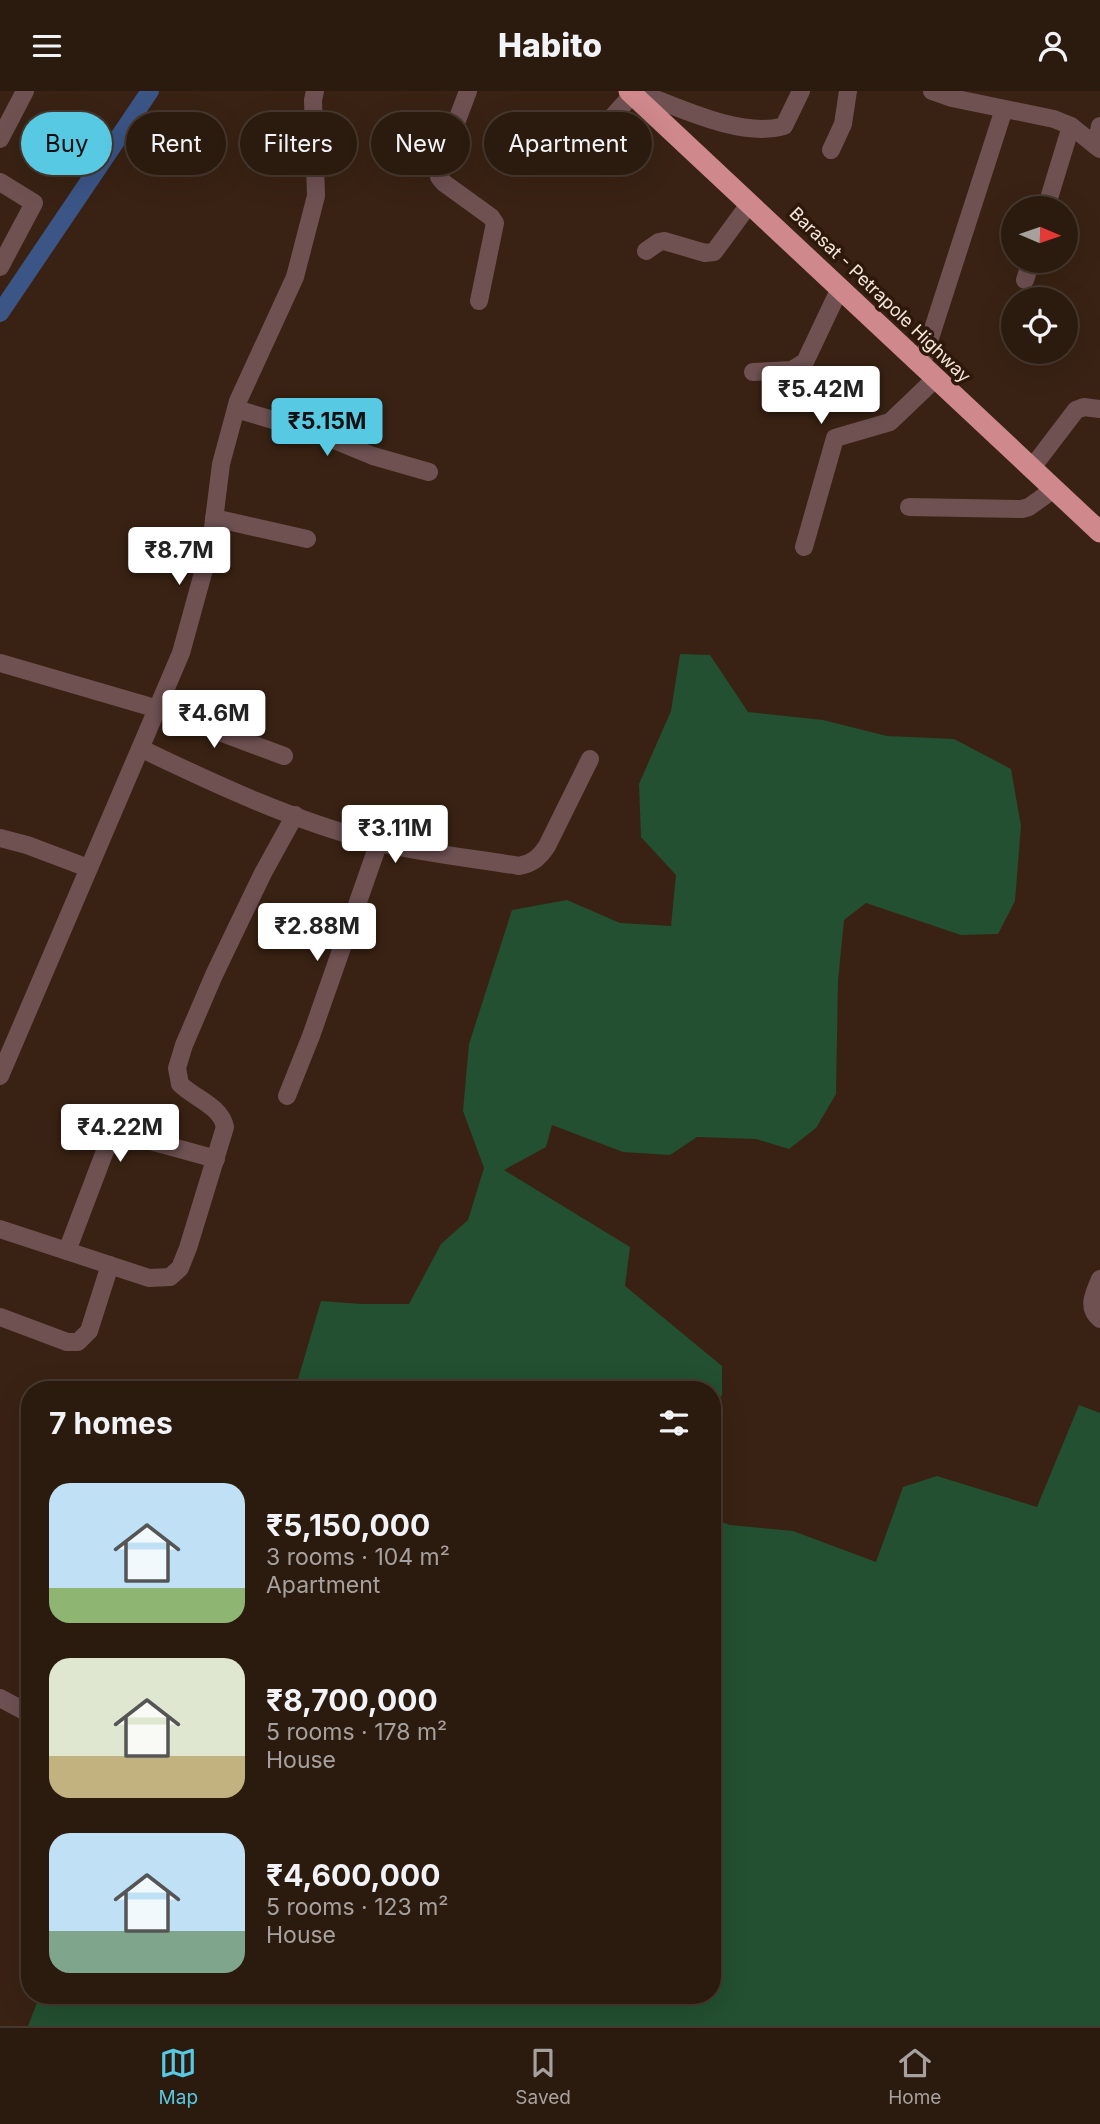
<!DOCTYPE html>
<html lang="en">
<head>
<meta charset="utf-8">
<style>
	:root { --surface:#2b1a0e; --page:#332317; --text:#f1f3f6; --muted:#a6a19e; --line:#47382e; --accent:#58c9e3 }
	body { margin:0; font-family:Inter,sans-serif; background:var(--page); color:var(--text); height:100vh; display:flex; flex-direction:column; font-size:26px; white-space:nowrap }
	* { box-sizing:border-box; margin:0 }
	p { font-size:23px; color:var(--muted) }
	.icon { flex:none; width:38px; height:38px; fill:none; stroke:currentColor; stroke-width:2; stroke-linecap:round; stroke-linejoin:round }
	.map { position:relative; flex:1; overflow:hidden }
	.drawer { position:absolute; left:21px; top:1290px; width:700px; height:623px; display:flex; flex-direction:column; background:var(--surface); border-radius:28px; box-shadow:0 7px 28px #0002,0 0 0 2px var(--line) }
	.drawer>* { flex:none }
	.hud { position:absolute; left:21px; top:21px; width:700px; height:63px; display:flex; gap:14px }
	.needle { width:46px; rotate:92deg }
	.controls { position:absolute; left:1001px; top:105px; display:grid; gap:14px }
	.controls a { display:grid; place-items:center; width:77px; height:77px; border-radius:50%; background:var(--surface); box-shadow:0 7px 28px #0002,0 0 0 2px var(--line); font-size:35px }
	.price { position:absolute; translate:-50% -60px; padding:0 16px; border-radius:7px; background:#fff; color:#222; font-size:23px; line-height:46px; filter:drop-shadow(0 2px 4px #0008) }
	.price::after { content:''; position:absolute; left:50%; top:42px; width:21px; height:16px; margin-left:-10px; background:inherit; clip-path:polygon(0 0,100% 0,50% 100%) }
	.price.selected { background:var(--accent); color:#111 }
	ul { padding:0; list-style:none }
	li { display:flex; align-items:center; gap:21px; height:175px; padding:0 28px }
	li span { display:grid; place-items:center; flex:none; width:196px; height:140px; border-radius:21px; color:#555 }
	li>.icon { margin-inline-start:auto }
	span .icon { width:84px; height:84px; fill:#fffc; stroke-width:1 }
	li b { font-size:30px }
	h2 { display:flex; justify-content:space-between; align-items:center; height:84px; padding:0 28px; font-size:30px }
	.chip { padding:0 24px; border-radius:32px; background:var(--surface); box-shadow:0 7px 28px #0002,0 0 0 2px var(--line); font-size:24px; line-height:63px }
	.chip.selected { background:var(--accent); color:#111 }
	header { display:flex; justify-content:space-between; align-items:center; height:91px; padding:0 28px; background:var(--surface); font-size:32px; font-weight:800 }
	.tabs { display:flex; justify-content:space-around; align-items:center; height:98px; border-top:2px solid var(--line); background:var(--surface); font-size:19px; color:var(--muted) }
	.tabs a { display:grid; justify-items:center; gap:4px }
	.tabs .selected { color:var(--accent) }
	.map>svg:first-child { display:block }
	.green { fill:#225030 }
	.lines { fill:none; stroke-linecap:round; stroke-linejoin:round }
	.canal { stroke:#3b5586; stroke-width:18 }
	.minor { stroke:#6f5152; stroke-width:18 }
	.highway { stroke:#cf888c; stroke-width:21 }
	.labels { text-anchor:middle; stroke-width:7; stroke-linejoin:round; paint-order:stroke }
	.street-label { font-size:18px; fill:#f5e5dc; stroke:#2e180a }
</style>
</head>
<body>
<header><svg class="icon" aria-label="menu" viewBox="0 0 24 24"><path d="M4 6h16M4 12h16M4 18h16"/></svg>Habito<svg class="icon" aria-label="person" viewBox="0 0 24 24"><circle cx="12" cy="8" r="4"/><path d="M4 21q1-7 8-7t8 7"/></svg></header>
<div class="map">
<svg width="1100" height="1935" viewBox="0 0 1100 1935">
	<rect width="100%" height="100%" fill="#392213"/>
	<g class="green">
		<polygon points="680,563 710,564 748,621 823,629 887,645 954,648 1011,678 1021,735 1015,810 998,843 961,844 866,812 844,829 838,890 836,1003 816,1037 789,1058 756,1048 697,1046 670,1064 623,1061 552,1034 546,1056 504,1079 630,1156 625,1195 722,1275 722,1304 712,1317 712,1298 262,1298 266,1291 296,1295 321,1210 361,1213 409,1213 441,1153 468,1129 484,1077 463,1020 469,953 512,819 567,809 620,832 671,835 676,784 641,746 639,693 671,620"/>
		<polygon points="1079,1314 1100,1322 1100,1935 28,1935 40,1904 712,1904 712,1427 730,1434 793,1440 876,1471 903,1396 937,1385 1037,1416"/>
	</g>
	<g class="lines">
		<polyline class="canal" points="0,222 150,0"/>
		<g class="minor">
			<polyline points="468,0 439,77 439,86 444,92 491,126 495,132 479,210"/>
			<path d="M635,0c41,15 106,48 149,35l17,-35"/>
			<polyline points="932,0 952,7 1054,28 1071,35 1096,55"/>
			<polyline points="1100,35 1096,55 1100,58"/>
			<polyline points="0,48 25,0"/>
			<polyline points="586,55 633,3"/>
			<polyline points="831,59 843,33 848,0"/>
			<polyline points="0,91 34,112 0,176"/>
			<polyline points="1046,117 1071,35"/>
			<polyline points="646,160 659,151 664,150 705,162 714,161 750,112"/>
			<polyline points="1025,189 1031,170"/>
			<polyline points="921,275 1004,18"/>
			<polyline points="753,281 792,279 805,271 840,197"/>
			<polyline points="236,318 317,342 373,365 429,381"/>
			<polyline points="1031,378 1076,319 1084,316 1100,318"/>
			<polyline points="909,416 1022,418 1029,416 1054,398"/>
			<polyline points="214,427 307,448"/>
			<polyline points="804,456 835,347 890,331 935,288"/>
			<polyline points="0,572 158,618 284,665"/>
			<path d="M142,658c75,36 152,72 234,93 46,11 95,16 143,24 14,-3 20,-8 28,-20l43,-87"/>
			<polyline points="0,747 27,754 88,777"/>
			<polyline points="0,985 181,562 211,453 221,373 238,310 295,186 316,105 313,9 315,0"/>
			<polyline points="287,1005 311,945 379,751"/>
			<path d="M0,1138l149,49 21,-1 10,-9 8,-20 37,-121c-4,-21 -31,-29 -45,-43l-3,-16 7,-23 30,-70 49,-102 32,-58"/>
			<polyline points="67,1160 105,1060 115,1046 126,1044 136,1046 216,1068"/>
			<path d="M1100,1188c-6,15 -14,28 0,40"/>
			<polyline points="0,1226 67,1251 78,1251 89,1240 110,1174"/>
			<polyline points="0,1607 30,1623"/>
		</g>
		<polyline class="highway" points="629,0 1100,441"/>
	</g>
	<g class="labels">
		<g class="street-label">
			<text transform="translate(880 204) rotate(44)" y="6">Barasat - Petrapole Highway</text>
		</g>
	</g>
</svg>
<div class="controls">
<a><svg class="needle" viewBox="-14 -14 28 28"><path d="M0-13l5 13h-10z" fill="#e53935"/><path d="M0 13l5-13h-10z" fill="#a6a19e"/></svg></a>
<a><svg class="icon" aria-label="locate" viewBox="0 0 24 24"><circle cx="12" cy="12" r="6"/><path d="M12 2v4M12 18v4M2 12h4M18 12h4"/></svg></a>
</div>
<b class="price" style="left:821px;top:335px">₹5.42M</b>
<b class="price selected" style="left:327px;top:367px">₹5.15M</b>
<b class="price" style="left:179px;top:496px">₹8.7M</b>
<b class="price" style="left:214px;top:659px">₹4.6M</b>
<b class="price" style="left:395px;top:774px">₹3.11M</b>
<b class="price" style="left:317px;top:872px">₹2.88M</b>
<b class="price" style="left:120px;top:1073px">₹4.22M</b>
<div class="hud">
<a class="chip selected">Buy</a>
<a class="chip">Rent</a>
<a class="chip">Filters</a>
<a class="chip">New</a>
<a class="chip">Apartment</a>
</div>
<section class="drawer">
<h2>7 homes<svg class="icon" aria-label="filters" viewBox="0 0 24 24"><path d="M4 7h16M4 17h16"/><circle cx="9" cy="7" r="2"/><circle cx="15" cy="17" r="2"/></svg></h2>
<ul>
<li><span style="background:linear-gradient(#bfe0f5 75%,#8fb573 0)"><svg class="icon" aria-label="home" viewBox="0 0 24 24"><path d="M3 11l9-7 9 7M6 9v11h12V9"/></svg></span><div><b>₹5,150,000</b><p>3 rooms · 104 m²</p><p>Apartment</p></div></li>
<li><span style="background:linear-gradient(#dfe7d0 70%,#c2b280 0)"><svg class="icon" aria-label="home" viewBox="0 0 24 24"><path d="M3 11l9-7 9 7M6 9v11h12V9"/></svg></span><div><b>₹8,700,000</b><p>5 rooms · 178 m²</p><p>House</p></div></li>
<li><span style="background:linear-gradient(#bfe0f5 70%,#7fa58c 0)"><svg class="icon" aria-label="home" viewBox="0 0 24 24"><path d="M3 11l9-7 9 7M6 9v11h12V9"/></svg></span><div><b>₹4,600,000</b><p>5 rooms · 123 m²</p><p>House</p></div></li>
</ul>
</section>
</div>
<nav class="tabs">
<a class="selected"><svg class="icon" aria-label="map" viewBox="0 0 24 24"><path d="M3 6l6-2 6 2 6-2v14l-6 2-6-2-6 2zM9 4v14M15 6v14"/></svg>Map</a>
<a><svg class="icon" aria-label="saved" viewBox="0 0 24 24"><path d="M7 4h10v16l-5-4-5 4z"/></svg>Saved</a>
<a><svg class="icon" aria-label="home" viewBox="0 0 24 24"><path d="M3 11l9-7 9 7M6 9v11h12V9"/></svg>Home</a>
</nav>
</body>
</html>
